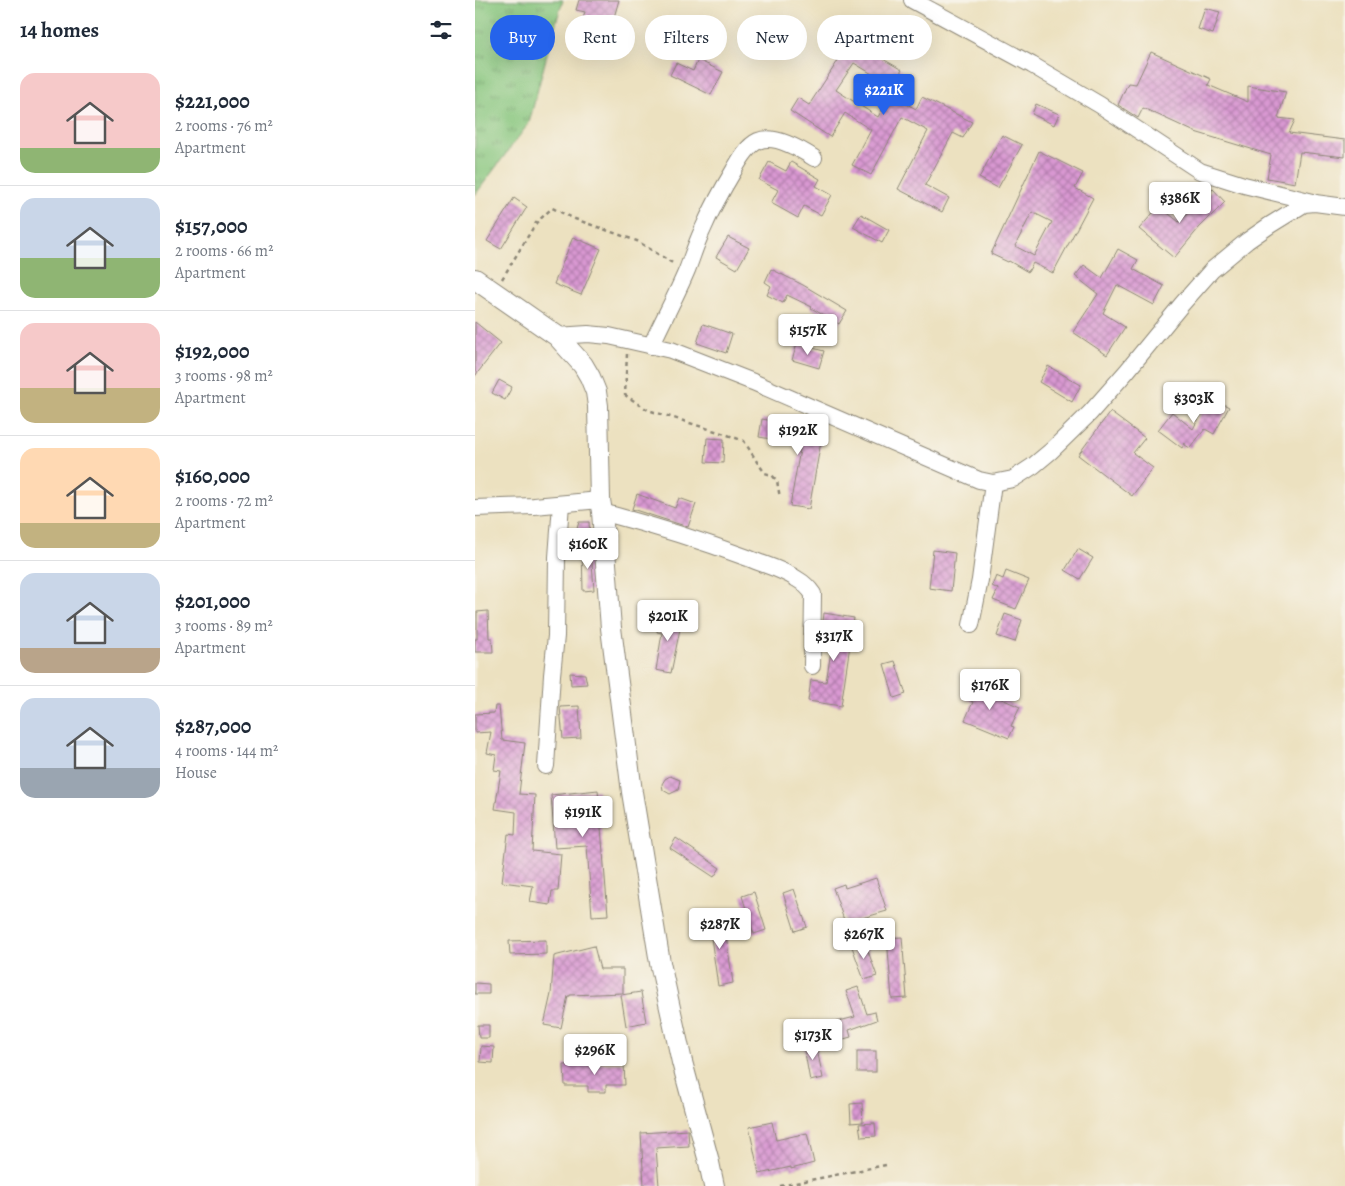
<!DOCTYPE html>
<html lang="en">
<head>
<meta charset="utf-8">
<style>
	:root { --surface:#fff; --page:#f2f2f3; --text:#1f2937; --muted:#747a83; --line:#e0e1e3; --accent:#2563eb }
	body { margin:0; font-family:Alegreya,serif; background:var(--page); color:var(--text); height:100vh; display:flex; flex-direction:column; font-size:19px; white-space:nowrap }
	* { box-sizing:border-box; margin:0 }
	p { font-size:16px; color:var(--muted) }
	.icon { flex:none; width:28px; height:28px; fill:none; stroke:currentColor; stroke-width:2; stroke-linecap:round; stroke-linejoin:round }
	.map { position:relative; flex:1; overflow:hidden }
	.drawer { display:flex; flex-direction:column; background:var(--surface); width:475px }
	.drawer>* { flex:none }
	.guide { position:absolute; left:15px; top:15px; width:475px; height:45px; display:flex; gap:10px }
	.price { position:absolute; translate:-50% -42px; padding:0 11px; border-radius:5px; background:#fff; color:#222; font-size:16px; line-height:32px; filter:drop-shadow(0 1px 2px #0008) }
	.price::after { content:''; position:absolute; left:50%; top:30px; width:15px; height:11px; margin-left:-8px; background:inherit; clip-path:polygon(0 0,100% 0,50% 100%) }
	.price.active { background:var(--accent); color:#fff }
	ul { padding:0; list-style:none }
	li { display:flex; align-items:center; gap:15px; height:125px; padding:0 20px }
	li+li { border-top:1px solid var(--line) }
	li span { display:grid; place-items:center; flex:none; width:140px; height:100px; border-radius:15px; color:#555 }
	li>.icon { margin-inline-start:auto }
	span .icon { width:60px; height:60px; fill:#fffc; stroke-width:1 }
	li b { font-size:21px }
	h2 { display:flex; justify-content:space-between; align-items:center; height:60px; padding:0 20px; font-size:21px }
	.tag { padding:0 18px; border-radius:22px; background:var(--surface); box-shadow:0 5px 20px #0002; font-size:18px; line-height:45px }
	.tag.active { background:var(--accent); color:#fff }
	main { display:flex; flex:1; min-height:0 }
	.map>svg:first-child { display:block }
	.grass { fill:url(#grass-tufts); stroke:#597854 }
	.building { fill:url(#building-cross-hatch); fill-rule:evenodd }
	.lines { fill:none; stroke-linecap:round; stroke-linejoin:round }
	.minor-casing { stroke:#8c8676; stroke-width:18 }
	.tertiary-casing { stroke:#8c8676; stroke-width:22 }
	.path { stroke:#8c8676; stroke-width:2.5; stroke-dasharray:4 4; stroke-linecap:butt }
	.minor { stroke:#fff; stroke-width:16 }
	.tertiary { stroke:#fff; stroke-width:20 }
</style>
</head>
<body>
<main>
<section class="drawer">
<h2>14 homes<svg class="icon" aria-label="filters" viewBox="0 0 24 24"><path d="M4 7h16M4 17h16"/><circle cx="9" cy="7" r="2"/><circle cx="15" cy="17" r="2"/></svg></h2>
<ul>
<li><span style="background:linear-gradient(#f6c9c9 75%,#8fb573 0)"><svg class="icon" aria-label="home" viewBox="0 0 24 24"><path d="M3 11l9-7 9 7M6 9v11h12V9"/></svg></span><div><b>$221,000</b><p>2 rooms · 76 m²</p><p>Apartment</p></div></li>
<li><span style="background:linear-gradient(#c9d6e8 60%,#8fb573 0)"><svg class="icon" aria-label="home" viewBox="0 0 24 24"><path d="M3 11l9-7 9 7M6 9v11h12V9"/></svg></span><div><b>$157,000</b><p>2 rooms · 66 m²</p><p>Apartment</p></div></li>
<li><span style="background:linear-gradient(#f6c9c9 65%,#c2b280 0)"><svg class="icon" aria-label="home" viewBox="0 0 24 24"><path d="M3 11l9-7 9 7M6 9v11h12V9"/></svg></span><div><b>$192,000</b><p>3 rooms · 98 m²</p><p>Apartment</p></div></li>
<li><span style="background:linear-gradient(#ffd9b3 75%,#c2b280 0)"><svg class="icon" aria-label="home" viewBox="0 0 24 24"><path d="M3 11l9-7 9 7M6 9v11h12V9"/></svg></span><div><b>$160,000</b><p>2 rooms · 72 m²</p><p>Apartment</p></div></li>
<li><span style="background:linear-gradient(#c9d6e8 75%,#b9a48a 0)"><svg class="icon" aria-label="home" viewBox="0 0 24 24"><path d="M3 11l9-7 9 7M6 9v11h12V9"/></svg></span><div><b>$201,000</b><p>3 rooms · 89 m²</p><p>Apartment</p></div></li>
<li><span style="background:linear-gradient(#c9d6e8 70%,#9aa5b1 0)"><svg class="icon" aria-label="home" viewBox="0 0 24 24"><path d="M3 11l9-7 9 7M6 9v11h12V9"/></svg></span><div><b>$287,000</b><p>4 rooms · 144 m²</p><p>House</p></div></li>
</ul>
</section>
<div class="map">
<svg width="870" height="1186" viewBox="0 0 870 1186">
	<defs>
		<pattern id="grass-tufts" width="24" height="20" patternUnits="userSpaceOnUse" patternTransform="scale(1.25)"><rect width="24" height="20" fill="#87c67e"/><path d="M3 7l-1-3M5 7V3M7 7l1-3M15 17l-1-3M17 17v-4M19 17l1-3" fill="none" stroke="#6fa167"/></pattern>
		<pattern id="building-cross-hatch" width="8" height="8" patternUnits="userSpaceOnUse" patternTransform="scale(1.25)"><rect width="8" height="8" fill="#d998d2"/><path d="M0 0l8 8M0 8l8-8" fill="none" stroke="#b07cab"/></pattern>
	</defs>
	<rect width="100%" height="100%" fill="#f7f3e8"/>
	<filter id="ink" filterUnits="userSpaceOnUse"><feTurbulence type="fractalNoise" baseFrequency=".02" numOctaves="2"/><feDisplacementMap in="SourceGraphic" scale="10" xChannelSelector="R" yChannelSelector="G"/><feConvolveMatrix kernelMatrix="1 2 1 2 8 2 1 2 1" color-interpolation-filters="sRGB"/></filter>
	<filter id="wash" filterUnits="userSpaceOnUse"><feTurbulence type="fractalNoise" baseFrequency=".0096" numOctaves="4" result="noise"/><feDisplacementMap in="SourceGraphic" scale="20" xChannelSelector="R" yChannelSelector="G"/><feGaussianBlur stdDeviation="1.12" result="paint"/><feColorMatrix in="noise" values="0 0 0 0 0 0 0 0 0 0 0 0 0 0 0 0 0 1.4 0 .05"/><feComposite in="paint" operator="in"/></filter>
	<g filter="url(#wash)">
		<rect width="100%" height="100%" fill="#ece1c0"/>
		<polygon class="grass" points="0,0 88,0 75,43 54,123 0,195"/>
		<g id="blocks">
			<g class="building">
				<polygon points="104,0 144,0 131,45 103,37 110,12 101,10"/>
				<polygon points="730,8 745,12 738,34 723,29"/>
				<polygon points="399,25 413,34 401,55 427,70 417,86 379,63 361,90 403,117 415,95 441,109 447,97 497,122 488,138 478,133 450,185 474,198 467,212 423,189 453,131 427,117 396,175 377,165 396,130 370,113 355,137 315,111 323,98 334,105 370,50 363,46 374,27 392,37"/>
				<polygon points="676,52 736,79 733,85 773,102 773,86 811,92 803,118 820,120 814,133 870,140 870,157 825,152 820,183 792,178 796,155 720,132 668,108 663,118 643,105 653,83 661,84"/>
				<polygon points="223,60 248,72 236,95 195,75 201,63 218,71"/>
				<polygon points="561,104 584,114 579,125 557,114"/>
				<polygon points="527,135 547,145 523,188 504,178"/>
				<path d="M564,151l44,22 -8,15 18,10 -40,75 -20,-10 -5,9 -19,-11 -1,1 -17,-8zM557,212l20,10 -18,34 -19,-10z"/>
				<polygon points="294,162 311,171 316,162 345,179 341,186 357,195 346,215 329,206 323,218 296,203 303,190 284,180"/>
				<polygon points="738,189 750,202 724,228 699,258 664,229 684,206 704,222"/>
				<polygon points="39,198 52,207 26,249 12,241"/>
				<polygon points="386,214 414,230 407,243 378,227"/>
				<polygon points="98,237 126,249 106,295 79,284"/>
				<polygon points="253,237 274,248 262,269 241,257"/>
				<polygon points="643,249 663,260 658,269 689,286 679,305 642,285 628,313 650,327 632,355 598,332 623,294 600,276 609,265 627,278"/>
				<polygon points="296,269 328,285 372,311 364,324 336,308 337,307 312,295 308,303 292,295 296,286 290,282"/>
				<polygon points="0,322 26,343 0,376"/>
				<polygon points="228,324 257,334 251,353 222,343"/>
				<polygon points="322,344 349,351 344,368 317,360"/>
				<polygon points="573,366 606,385 597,402 564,382"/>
				<polygon points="24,380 37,387 30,400 17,393"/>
				<polygon points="735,397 754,407 739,434 730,429 715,448 710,445 710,443 707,448 683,430 697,412 718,429"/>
				<polygon points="635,412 670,438 658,453 678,468 657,496 603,455"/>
				<polygon points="287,419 348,430 334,509 315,506 326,444 284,437"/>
				<polygon points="232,438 249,439 248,463 230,462"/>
				<polygon points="162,494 200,508 204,498 221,504 213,527 157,509"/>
				<polygon points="104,522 114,522 115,538 100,535"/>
				<polygon points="107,548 116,548 119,590 108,591"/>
				<polygon points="603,549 618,558 605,579 590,570"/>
				<polygon points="458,550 480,553 476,591 454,588"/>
				<polygon points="531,571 554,580 541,609 518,600 523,589 517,586 521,576 528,579"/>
				<polygon points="13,611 14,638 17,638 18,652 0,652 0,639 2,639 2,612"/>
				<polygon points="349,613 379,618 366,706 333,701 336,680 351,682 359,633 347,631"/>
				<polygon points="530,614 547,620 540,642 522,636"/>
				<polygon points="184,616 207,619 196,673 181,670 187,633 182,632"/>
				<polygon points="420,661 431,694 419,698 409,664"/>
				<polygon points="95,673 110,674 112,684 96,685"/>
				<polygon points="492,684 545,707 536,726 539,727 534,738 490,720 498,702 487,697"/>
				<polygon points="20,706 24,706 27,740 50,743 44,794 60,795 57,851 86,854 83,891 77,891 75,905 55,902 58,886 27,882 33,834 40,835 41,812 20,809 26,771 19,770 21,755 12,753 16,732 0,733 0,714 19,713"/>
				<polygon points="104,706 106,738 88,739 85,707"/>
				<polygon points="195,776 205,780 203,790 195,794 188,790 187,784 190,779"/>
				<polygon points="123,790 133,915 117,916 112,846 80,848 76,795"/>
				<polygon points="201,838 245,868 239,877 195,848"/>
				<polygon points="401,878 412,911 370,923 358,888 369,884 370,888"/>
				<polygon points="319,889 332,927 320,931 308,893"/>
				<polygon points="279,892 291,930 279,934 267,896"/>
				<polygon points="248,915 258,983 243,986 233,917"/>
				<polygon points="427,937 432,998 417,999 412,938"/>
				<polygon points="71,940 71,954 35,955 34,941"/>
				<polygon points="389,940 402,976 389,980 376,944"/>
				<polygon points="119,946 125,969 148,969 148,993 95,995 95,996 93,996 86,1028 69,1025 76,994 79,956"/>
				<polygon points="0,983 14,984 14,994 0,994"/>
				<polygon points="383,987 392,1014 400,1012 402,1020 374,1030 376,1037 365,1040 360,1022 380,1017 371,991"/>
				<polygon points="166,992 171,1022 151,1026 146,995"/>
				<polygon points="3,1025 14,1025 14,1038 4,1038"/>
				<polygon points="340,1040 348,1078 335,1081 328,1042"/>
				<polygon points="6,1046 19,1047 18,1063 5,1062"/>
				<rect x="382" y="1051" width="19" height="21"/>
				<polygon points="149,1063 150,1085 131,1085 131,1092 113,1092 113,1086 90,1086 89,1065"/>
				<polygon points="387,1103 388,1122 376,1123 375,1104"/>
				<polygon points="297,1122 301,1140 332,1133 339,1163 316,1169 316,1167 284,1174 274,1127"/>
				<polygon points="400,1123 401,1136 386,1137 384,1124"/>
				<polygon points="213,1130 214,1146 181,1148 184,1186 169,1186 166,1133"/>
			</g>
		</g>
	</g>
	<g filter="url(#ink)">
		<use href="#blocks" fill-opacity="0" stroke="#8c8676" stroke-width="1"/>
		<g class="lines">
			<g class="minor-casing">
				<g id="minor">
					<polyline points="437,0 557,65 625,105 725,171 769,185 838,202"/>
					<polyline points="82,336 113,334 134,336 196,350 278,382 504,480 518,483 538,479 558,466 576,451 615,413 652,371 707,304 737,270 772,241 795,225 829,204 840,203 870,207"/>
					<path d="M176,346c12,-26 25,-50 36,-76 5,-13 9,-26 15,-39 9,-21 20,-41 32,-61 5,-9 13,-24 24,-29 16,-7 42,8 56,17"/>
					<polyline points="0,508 59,506 125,500"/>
					<path d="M127,512c49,13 98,28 146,46 16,7 34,11 49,21 7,4 12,9 16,15l-1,72"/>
					<polyline points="496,625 505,580 518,483"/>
					<polyline points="71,766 77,675 81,636 82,557 86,504"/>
				</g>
			</g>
			<g class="tertiary-casing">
				<polyline id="tertiary" points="0,279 82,336 108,365 115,377 121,392 123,406 125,500 127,512 136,628 157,792 185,963 207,1062 233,1158 239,1186"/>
			</g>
			<g class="path">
				<polyline points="27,279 61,223 77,208 100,219 162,241 199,264"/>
				<polyline points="152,354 150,395 173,410 250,434 269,441 276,452 282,462 290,473 297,475 302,481 305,498"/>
				<polyline points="305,1186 411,1165"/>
			</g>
			<use href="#minor" class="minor"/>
			<use href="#tertiary" class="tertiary"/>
		</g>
	</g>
</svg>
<b class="price active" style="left:409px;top:116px">$221K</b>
<b class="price" style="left:705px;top:224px">$386K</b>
<b class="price" style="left:333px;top:356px">$157K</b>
<b class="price" style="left:719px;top:424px">$303K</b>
<b class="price" style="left:323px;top:456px">$192K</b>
<b class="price" style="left:113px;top:570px">$160K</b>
<b class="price" style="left:193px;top:642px">$201K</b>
<b class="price" style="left:359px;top:662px">$317K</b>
<b class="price" style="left:515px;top:711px">$176K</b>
<b class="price" style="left:108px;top:838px">$191K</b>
<b class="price" style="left:245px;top:950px">$287K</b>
<b class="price" style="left:389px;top:960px">$267K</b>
<b class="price" style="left:338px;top:1061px">$173K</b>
<b class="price" style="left:120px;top:1076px">$296K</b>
<div class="guide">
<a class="tag active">Buy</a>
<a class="tag">Rent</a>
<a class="tag">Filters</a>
<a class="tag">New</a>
<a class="tag">Apartment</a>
</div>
</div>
</main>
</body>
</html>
